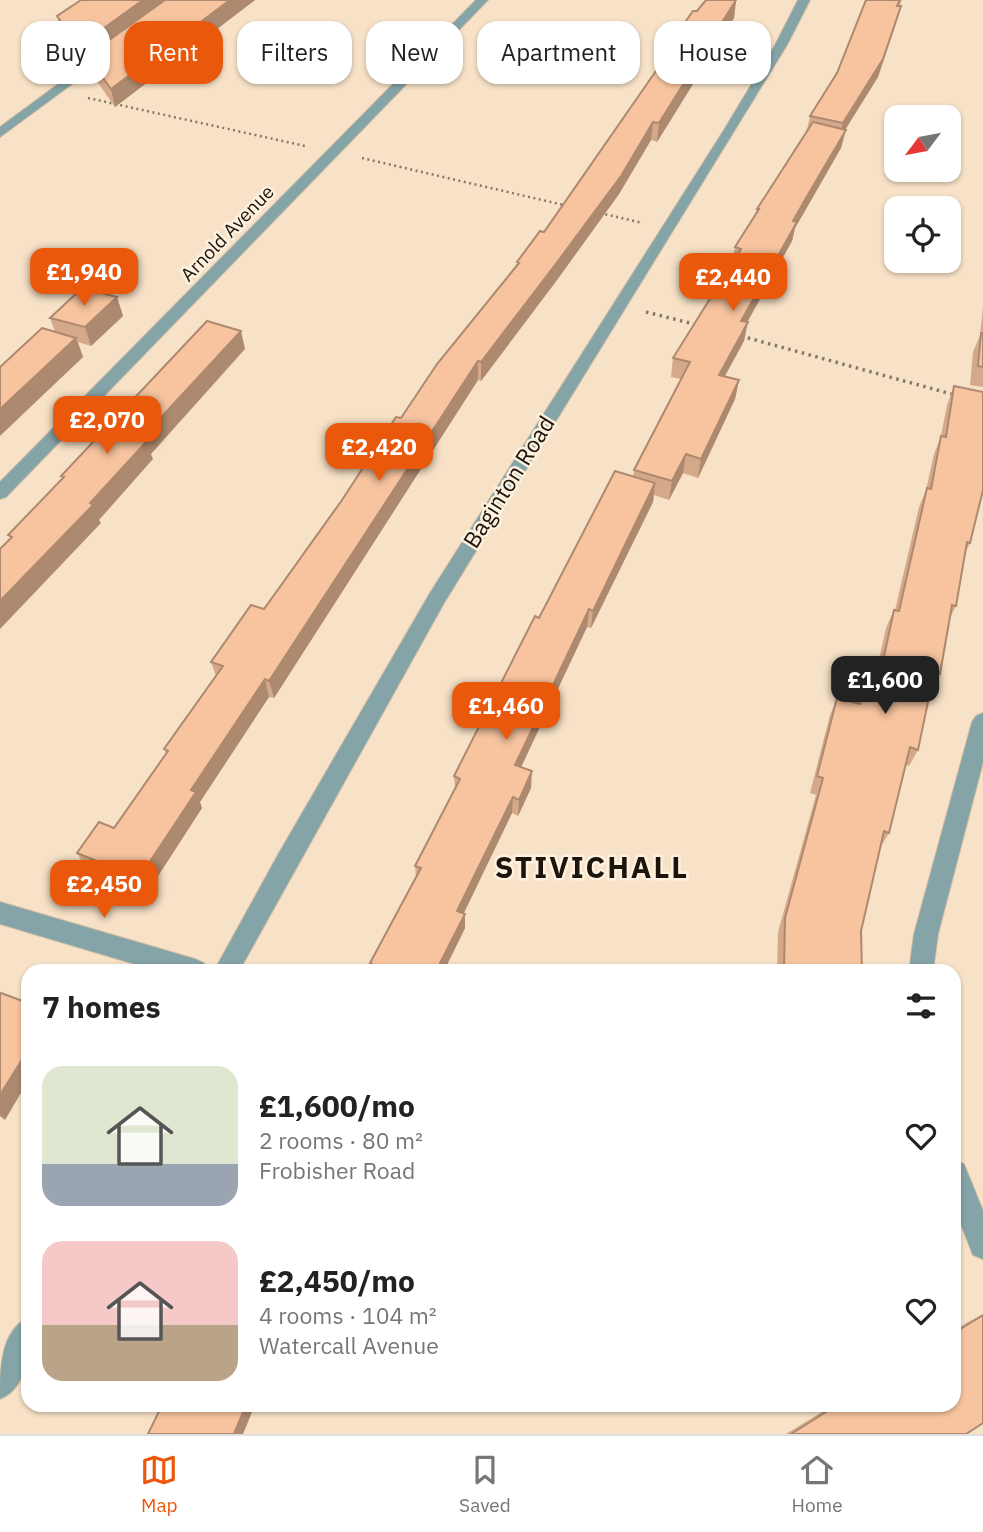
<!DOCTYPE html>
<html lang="en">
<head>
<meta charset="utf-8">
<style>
	:root { --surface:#fff; --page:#f2f2f2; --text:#222; --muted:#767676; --line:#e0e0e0; --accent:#ea580c }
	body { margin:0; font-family:"IBM Plex Sans",sans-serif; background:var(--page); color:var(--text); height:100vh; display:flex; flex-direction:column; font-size:26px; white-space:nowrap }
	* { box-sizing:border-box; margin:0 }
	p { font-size:23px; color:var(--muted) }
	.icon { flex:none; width:38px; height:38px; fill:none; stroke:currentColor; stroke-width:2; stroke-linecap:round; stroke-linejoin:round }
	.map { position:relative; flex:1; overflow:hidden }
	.drawer { position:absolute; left:21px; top:964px; width:940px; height:448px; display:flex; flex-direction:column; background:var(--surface); border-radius:21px; box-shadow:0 2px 5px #0004 }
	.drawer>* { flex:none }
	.top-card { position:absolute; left:21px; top:21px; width:942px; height:63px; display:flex; gap:14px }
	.needle { width:46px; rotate:238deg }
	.fabs { position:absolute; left:884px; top:105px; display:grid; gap:14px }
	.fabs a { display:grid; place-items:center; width:77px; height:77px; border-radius:14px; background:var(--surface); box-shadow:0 2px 5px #0004; font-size:35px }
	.price { position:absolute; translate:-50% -60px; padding:0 16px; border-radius:14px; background:var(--accent); color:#fff; font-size:23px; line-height:46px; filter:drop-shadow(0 2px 4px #0008) }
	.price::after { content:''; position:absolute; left:50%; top:42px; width:21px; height:16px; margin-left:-10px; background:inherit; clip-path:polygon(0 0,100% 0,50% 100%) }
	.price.selected { background:#222; color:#fff }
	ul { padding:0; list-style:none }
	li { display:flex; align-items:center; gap:21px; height:175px; padding:0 21px }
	li span { display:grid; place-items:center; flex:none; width:196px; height:140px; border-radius:21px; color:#555 }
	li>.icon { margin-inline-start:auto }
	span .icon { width:84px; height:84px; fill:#fffc; stroke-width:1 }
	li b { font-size:30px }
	h2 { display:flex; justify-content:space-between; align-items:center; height:84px; padding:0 21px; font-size:30px }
	.pill { padding:0 24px; border-radius:21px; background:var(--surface); box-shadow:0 2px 5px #0004; font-size:24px; line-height:63px }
	.pill.selected { background:var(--accent); color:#fff }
	.dock { display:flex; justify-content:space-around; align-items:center; height:98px; border-top:2px solid var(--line); background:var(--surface); font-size:19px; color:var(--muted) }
	.dock a { display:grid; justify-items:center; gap:4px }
	.dock .selected { color:var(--accent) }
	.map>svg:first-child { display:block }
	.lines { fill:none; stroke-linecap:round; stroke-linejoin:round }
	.minor-casing { stroke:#d0bda5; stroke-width:2 }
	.tertiary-casing { stroke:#d0bda5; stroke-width:2 }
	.path-far1 { stroke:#867866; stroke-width:2.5; stroke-dasharray:2 3.5; stroke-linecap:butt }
	.path { stroke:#867866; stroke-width:3.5; stroke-dasharray:2.5 4.5; stroke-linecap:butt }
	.minor { fill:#85a4a7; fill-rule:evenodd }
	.tertiary { fill:#85a4a7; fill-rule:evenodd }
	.wall { fill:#d4a989 }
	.shaded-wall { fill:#ad896f }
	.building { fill:#f7c49f; stroke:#ad896f; stroke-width:2 }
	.labels { text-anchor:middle; stroke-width:5; stroke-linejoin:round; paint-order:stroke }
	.far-street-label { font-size:19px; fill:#1c150b; stroke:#fef1e0 }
	.street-label { font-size:23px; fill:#1c150b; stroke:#fef1e0 }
	.district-label { font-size:30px; font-weight:bold; letter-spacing:2px; fill:#1c150b; stroke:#fef1e0 }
</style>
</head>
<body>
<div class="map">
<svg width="983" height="1434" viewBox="0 0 983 1434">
	<rect width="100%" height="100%" fill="#f7e2c7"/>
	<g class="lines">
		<g class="minor-casing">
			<g id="minor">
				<polygon points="476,0 488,0 6,497 0,499 0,482"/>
				<polygon points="107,48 117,51 0,137 0,127"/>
				<polygon points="983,713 983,762 938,934 933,971 909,971 914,934 972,722 976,716"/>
				<polygon points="0,902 195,959 204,963 207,971 158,971 0,924"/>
				<polygon points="954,1160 964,1164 983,1211 983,1259 973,1255 954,1207"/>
			</g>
		</g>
		<g class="tertiary-casing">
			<g id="tertiary">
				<polygon points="798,0 810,0 787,45 444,603 239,971 214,971 279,853 430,593 724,130 775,45"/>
				<path d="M28,1318c0,28 3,68 -28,81 0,-28 0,-68 28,-81z"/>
			</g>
		</g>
		<g class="path-far1">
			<polyline points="88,98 305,146"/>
			<polyline points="362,158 568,206"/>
			<polyline points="600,213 643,223"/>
		</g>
		<g class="path">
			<polyline points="646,312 698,325"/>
			<polyline points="741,336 955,395"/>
		</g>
		<use href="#minor" class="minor"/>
		<use href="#tertiary" class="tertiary"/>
	</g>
	<g class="wall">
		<polygon points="81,0 255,0 115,107 91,73 88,60 84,63 62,33 57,16"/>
		<polygon points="736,0 734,18 657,142 651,140 619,194 557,280 481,381 478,380 274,698 269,697 200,802 202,808 147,893 86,868 77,853 114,828 166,753 164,749 216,676 211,662 264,609 401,418 517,266 517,262 544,232 659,66 660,57 697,11"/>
		<polygon points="866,0 902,0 899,6 896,24 878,77 845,130 841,148 802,216 795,228 792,241 747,322 744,341 725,376 739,380 735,399 698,478 683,473 669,500 654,495 653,502 591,628 587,627 521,767 531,788 518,816 512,813 464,913 465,914 465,928 444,971 368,971 371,967 370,963 416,878 415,866 455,789 454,776 539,618 633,477 634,470 681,379 671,377 673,358 732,264 735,247 756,214 757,209 806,134 810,116 837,73"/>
		<polygon points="117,297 123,316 91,346 78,342 83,357 49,389 55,332 50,318"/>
		<polygon points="983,308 983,387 970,385 973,352 980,335"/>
		<polygon points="954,386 970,543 964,555 956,606 950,618 940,674 931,692 930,692 918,750 909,766 906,765 889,833 880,848 861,931 862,971 777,971 778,932 816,795 810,793 830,715 837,698 856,704 866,680 874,682 886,628 894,610 895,610 919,507 926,490 934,454 941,436 947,405"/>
		<polygon points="983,1315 966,1434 786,1434 833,1405 954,1405 954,1331 968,1322"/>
	</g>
	<g class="shaded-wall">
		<polygon points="143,0 170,0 87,56 88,60 84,63 79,46"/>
		<polygon points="230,0 255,0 115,107 111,89"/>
		<polygon points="736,0 734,18 657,142 659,123"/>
		<polygon points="901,6 878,77 838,141 843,123"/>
		<polygon points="653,122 651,140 619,194 557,280 481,381 481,362"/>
		<polygon points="846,130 841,148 802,216 795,228 792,241 738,339 741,321 806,198"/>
		<polygon points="117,297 123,316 91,346 85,327"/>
		<polygon points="748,322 744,341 715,394 719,375"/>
		<polygon points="241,331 245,349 151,454 153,459 99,520 101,523 0,629 0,601 90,503 141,439"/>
		<polygon points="76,338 83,357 0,436 0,409"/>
		<polygon points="478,361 478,380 274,698 269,681"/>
		<polygon points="739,380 735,399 698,478 701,459"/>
		<polygon points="686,454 683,473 669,500 672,481"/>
		<polygon points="655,483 653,502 591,628 593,611"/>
		<polygon points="589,609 587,627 514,782 515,765"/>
		<polygon points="265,679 269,697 200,802 202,808 147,893 139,878 191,790"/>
		<polygon points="532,771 531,788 518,816 519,800"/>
		<polygon points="513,797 512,813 458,925 457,911"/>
		<polygon points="465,914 465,928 444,971 436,971"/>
		<polygon points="28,1050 28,1081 5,1120 0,1116 0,1095"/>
		<polygon points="246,1405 255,1405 243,1434 234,1434"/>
	</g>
	<g class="building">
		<polygon points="81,0 143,0 79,46 57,16"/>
		<polygon points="165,0 230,0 111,89 87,56"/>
		<polygon points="706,0 736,0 659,123 653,122 621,176 558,261 481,362 478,361 269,681 265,679 191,790 196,792 139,878 77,853 99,822 114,828 168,751 164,749 223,666 211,662 251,605 264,609 342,500 396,417 401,418 437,364 519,263 517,262 540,231 544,232 665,58 660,57 693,11 697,11"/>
		<polygon points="866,0 900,0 897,6 901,6 883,59 843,123 810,116 837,73"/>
		<polygon points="813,122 846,130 806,198 793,221 797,222 741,321 748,322 719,375 739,380 701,459 686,454 672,481 634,470 690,362 673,358 741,249 735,247 759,209 757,209"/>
		<polygon points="82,288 117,297 85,327 50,318"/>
		<polygon points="207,321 241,331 141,439 147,441 90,503 93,505 0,601 0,549 12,537 8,535 64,477 61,476"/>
		<polygon points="42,328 76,338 0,409 0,367"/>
		<polygon points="981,333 983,333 983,367 978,366"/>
		<polygon points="954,386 983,392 983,490 970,543 967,542 956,606 952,605 940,674 934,673 918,750 910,747 889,833 884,831 861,931 862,971 784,971 785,918 823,778 817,776 837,698 860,704 866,680 878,684 894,610 899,611 927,488 931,489 941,436 946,437"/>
		<polygon points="615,471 655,483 593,611 589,609 515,765 532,771 519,800 513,797 457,911 465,914 436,971 368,971 372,964 370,963 421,868 415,866 460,779 454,776 535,616 539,618"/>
		<polygon points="1,993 28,1003 28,1050 0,1095 0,995"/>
		<polygon points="983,1315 983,1423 966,1434 791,1434 837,1405 954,1405 954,1333"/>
		<polygon points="162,1405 246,1405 234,1434 148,1434"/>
	</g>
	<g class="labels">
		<g class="far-street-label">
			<text transform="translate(227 233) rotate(-46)" y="7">Arnold Avenue</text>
		</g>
		<g class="street-label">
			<text transform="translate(509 482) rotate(-58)" y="8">Baginton Road</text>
		</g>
		<g class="district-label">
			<text x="592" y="878">STIVICHALL</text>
		</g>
	</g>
</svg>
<div class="fabs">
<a><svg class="needle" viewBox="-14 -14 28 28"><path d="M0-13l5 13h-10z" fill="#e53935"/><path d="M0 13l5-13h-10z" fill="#767676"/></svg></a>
<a><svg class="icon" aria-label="locate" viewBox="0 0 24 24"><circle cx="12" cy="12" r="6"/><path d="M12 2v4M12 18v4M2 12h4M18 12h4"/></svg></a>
</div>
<b class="price" style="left:84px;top:308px">£1,940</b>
<b class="price" style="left:733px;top:313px">£2,440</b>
<b class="price" style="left:107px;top:456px">£2,070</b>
<b class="price" style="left:379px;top:483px">£2,420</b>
<b class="price selected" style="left:885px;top:716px">£1,600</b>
<b class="price" style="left:506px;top:742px">£1,460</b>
<b class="price" style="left:104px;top:920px">£2,450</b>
<div class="top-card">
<a class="pill">Buy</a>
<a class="pill selected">Rent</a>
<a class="pill">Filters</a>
<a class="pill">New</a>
<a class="pill">Apartment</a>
<a class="pill">House</a>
</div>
<section class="drawer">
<h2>7 homes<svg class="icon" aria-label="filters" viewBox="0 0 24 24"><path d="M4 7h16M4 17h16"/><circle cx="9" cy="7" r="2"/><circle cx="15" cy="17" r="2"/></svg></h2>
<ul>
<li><span style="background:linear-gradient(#dfe7d0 70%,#9aa5b1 0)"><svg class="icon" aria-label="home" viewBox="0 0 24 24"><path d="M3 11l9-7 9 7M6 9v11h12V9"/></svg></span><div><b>£1,600/mo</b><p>2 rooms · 80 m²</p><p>Frobisher Road</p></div><svg class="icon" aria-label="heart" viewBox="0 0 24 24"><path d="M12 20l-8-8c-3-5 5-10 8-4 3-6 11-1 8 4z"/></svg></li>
<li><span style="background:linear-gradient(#f6c9c9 60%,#b9a48a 0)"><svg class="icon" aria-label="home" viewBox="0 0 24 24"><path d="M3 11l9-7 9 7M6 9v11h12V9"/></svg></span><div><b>£2,450/mo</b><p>4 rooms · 104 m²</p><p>Watercall Avenue</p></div><svg class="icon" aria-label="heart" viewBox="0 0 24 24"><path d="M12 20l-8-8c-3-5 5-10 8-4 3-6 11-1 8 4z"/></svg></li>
</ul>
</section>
</div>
<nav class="dock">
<a class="selected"><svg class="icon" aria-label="map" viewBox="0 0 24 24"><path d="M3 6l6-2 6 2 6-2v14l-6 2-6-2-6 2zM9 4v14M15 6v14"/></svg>Map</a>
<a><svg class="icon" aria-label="saved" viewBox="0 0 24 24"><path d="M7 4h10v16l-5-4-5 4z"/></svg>Saved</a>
<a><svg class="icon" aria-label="home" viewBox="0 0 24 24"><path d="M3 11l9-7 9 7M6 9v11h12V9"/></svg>Home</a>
</nav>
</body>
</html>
